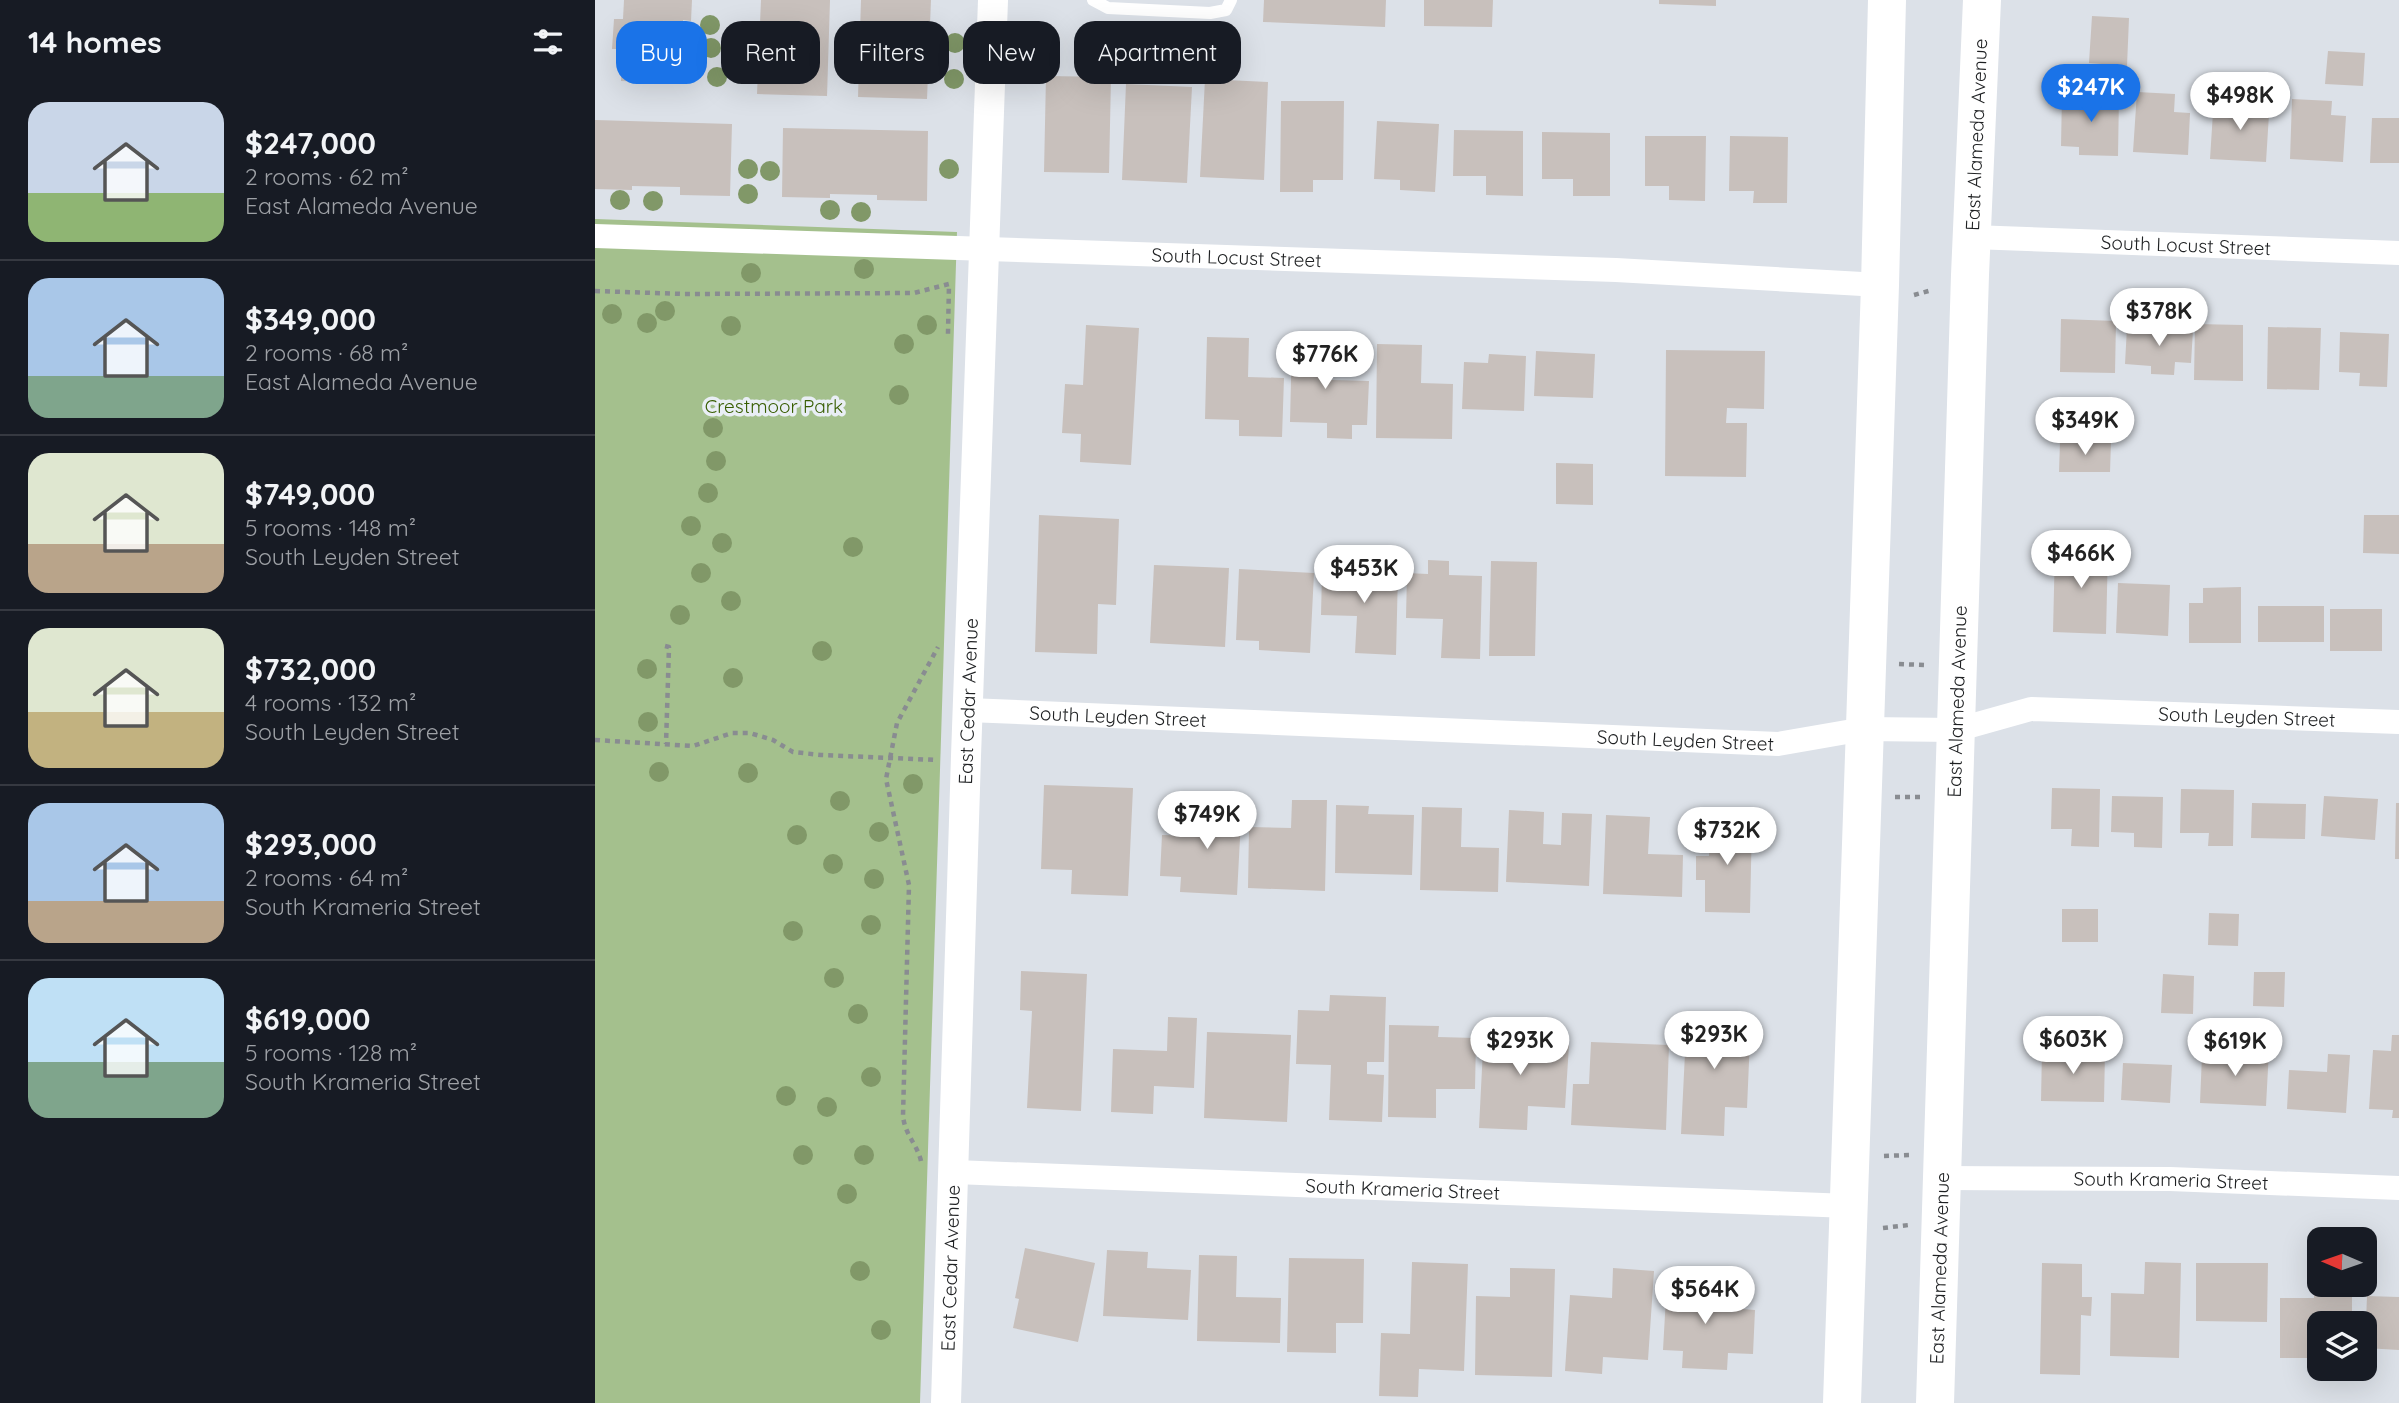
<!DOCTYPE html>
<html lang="en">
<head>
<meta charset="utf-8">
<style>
	:root { --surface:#171b24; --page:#242831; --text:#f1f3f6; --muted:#9ea1a6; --line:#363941; --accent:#1a73e8 }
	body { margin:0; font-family:Quicksand,sans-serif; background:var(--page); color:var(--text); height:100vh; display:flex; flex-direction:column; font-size:26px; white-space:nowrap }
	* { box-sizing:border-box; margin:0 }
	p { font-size:23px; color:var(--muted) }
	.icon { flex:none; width:38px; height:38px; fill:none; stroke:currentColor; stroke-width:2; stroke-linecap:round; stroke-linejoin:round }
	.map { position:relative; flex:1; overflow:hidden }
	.panel { display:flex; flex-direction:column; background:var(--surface); width:595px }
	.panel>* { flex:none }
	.hud { position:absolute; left:21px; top:21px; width:665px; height:63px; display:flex; gap:14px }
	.needle { width:46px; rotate:272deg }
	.controls { position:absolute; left:1712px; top:1227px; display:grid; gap:14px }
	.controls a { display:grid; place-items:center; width:70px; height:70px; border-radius:14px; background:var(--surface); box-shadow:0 7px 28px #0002; font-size:35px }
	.price { position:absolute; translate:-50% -60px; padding:0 16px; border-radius:24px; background:#fff; color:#222; font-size:23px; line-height:46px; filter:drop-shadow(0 2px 4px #0008) }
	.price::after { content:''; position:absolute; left:50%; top:42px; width:21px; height:16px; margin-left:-10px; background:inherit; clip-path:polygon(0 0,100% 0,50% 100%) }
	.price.selected { background:var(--accent); color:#fff }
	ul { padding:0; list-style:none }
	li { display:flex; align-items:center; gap:21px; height:175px; padding:0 28px }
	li+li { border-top:2px solid var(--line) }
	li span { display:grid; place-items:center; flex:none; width:196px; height:140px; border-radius:21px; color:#555 }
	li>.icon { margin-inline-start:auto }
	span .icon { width:84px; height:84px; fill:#fffc; stroke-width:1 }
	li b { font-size:30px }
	h2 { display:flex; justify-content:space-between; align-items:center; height:84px; padding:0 28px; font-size:30px }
	.tag { padding:0 24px; border-radius:21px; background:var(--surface); box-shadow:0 7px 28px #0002; font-size:24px; line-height:63px }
	.tag.selected { background:var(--accent); color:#fff }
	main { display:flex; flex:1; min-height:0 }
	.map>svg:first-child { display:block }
	.green { fill:#a4c08d }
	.building { fill:#c8c0bc }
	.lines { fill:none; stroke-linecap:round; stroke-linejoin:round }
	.path { stroke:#898c91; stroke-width:4.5; stroke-dasharray:5 5; stroke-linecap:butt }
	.service { stroke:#fff; stroke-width:12 }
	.minor { stroke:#fff; stroke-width:24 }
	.tertiary { stroke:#fff; stroke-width:30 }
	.primary { stroke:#fff; stroke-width:38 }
	.tree { fill:#819868 }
	.labels { text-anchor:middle; stroke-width:7; stroke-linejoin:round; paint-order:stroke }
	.street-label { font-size:19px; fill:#1e2022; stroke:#e9eef5 }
	.park-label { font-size:19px; fill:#375d00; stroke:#e9eef5 }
</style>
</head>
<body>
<main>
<section class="panel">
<h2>14 homes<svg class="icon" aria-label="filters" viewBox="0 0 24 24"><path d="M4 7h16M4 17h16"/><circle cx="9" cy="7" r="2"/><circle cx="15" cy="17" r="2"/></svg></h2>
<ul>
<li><span style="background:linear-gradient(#c9d6e8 65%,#8fb573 0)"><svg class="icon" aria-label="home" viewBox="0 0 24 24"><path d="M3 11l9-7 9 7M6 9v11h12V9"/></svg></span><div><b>$247,000</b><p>2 rooms · 62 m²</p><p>East Alameda Avenue</p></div></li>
<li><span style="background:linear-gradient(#a9c7e8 70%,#7fa58c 0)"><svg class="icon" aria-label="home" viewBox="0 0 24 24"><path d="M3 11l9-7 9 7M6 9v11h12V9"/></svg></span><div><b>$349,000</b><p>2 rooms · 68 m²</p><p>East Alameda Avenue</p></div></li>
<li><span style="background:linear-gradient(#dfe7d0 65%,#b9a48a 0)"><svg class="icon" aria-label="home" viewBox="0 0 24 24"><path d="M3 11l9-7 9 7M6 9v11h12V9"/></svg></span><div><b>$749,000</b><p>5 rooms · 148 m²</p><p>South Leyden Street</p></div></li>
<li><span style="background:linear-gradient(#dfe7d0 60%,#c2b280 0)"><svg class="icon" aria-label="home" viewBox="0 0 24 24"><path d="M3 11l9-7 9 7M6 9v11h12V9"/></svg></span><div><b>$732,000</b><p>4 rooms · 132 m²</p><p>South Leyden Street</p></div></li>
<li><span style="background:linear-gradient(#a9c7e8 70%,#b9a48a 0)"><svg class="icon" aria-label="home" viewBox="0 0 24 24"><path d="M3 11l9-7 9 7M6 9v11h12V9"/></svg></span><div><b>$293,000</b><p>2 rooms · 64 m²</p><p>South Krameria Street</p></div></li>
<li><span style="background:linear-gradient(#bfe0f5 60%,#7fa58c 0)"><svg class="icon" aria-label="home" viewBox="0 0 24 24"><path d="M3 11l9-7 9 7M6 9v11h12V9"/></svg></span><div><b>$619,000</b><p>5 rooms · 128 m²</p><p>South Krameria Street</p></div></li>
</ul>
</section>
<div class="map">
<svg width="1804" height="1403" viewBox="0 0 1804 1403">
	<rect width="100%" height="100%" fill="#dce1e8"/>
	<polygon class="green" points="0,219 362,232 325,1403 0,1403"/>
	<g class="building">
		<polygon points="29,0 97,0 96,21 88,20 87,40 95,41 94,70 84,70 83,83 26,81 27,49 17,49 19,19 28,19"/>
		<polygon points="166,0 235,0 232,96 162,94"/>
		<polygon points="266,0 336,0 332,99 263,97"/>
		<polygon points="669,0 791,0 790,27 668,22"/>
		<polygon points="829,0 898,0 897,27 829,26"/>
		<polygon points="1064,0 1121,0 1121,6 1064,4"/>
		<polygon points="1497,16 1534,18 1532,66 1494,63"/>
		<polygon points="1733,51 1770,53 1768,86 1730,84"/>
		<polygon points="451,76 516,77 514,173 449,172"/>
		<polygon points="610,79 673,82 669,180 605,177"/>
		<polygon points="531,84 597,87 592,183 527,180"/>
		<polygon points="1542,92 1580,94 1579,112 1595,113 1593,155 1538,152"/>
		<polygon points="1467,94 1524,95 1523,156 1484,155 1484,147 1466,146"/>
		<polygon points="1632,97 1659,98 1658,113 1674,114 1671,162 1615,159 1618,112 1630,113"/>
		<polygon points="1697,99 1737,101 1736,115 1751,116 1748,162 1695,159"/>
		<polygon points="686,101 749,101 748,180 718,180 718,192 685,192"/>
		<polygon points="1777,118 1804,118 1804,163 1775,163"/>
		<polygon points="0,120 137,124 135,196 85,195 85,187 37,186 37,190 0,189"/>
		<polygon points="782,121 844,124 840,192 805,190 805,180 779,179"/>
		<polygon points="188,128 333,131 332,201 282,200 282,195 235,194 235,198 187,197"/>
		<polygon points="859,130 928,131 928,196 891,195 891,176 858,176"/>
		<polygon points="947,132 1015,133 1015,196 978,196 978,179 947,179"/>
		<polygon points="1050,136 1111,136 1110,201 1074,200 1074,186 1050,186"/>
		<polygon points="1135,136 1193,137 1192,203 1158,203 1159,191 1134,191"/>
		<polygon points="1466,319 1521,321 1520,373 1465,372"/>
		<polygon points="1600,324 1648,325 1648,381 1599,380"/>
		<polygon points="491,325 544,328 536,465 485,462 486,434 467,433 470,384 488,385"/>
		<polygon points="1532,327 1598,330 1596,363 1580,362 1579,375 1556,374 1556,366 1530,364"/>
		<polygon points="1673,327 1726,328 1724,390 1672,389"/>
		<polygon points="1745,332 1794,334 1792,387 1764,386 1765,373 1744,372"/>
		<polygon points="612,337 654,338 653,377 689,378 687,437 644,436 644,420 610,419"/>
		<polygon points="697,339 739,340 737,380 774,381 772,425 757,425 757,439 732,438 732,423 695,422"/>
		<polygon points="782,344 827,345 826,383 858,384 857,439 781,438"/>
		<polygon points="1071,350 1170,351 1169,409 1132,408 1131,423 1152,423 1151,477 1070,476"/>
		<polygon points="941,351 1000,354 998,398 939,396"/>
		<polygon points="894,354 931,356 929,411 867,409 869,362 893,363"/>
		<polygon points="1465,442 1516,442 1515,472 1464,472"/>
		<polygon points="961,463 998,464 998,505 961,504"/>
		<polygon points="444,515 524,519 521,605 503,604 502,654 440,652"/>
		<polygon points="1769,515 1804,515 1804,554 1768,553"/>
		<polygon points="1460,547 1513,548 1511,634 1458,632"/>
		<polygon points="748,558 769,558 769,572 803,573 801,655 760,653 762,616 726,615 727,572 747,573"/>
		<polygon points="833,560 854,561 854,575 887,576 885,659 846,658 848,619 811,618 812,573 833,574"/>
		<polygon points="896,561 942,562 940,656 894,656"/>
		<polygon points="559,565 634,568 630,647 555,643"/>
		<polygon points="644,569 719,573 715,653 664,650 664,641 641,640"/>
		<polygon points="1523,583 1575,585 1573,636 1521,633"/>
		<polygon points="1646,587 1646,643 1594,643 1594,603 1608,603 1608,588"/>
		<rect x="1663" y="606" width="66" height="36"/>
		<rect x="1735" y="609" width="52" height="42"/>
		<polygon points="449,785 538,788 533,896 476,894 477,870 446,869"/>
		<polygon points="1457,788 1505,789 1504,847 1476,846 1477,829 1456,829"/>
		<polygon points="1586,789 1639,790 1638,846 1613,846 1614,833 1585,833"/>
		<polygon points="1517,796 1568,797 1567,848 1539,847 1539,833 1516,832"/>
		<polygon points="1729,796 1783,799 1780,840 1726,836"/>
		<polygon points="605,798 647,800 642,895 585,892 586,877 565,876 567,835 604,836"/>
		<polygon points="697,800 732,800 730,891 653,888 654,827 696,828"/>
		<polygon points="1657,803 1711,804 1710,839 1656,838"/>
		<polygon points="1801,803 1804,803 1804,859 1800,859"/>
		<polygon points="741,805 774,806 773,814 819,815 817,875 740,873"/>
		<polygon points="827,807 867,808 866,847 904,848 903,892 825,890"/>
		<polygon points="914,810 949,812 948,844 966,845 967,813 997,814 994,886 911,882"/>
		<polygon points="1011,815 1055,817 1053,854 1088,855 1087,897 1008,894"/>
		<polygon points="1115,820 1157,821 1155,913 1110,912 1110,880 1101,880 1101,856 1114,856"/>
		<rect x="1467" y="909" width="36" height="33"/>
		<polygon points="1614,913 1644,914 1643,946 1613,945"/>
		<polygon points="426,971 492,974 486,1111 432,1108 437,1011 425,1010"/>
		<polygon points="1659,972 1690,972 1689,1007 1658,1006"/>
		<polygon points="1568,974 1599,976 1598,1014 1566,1013"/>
		<polygon points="735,995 791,997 789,1062 772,1062 772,1074 789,1075 787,1122 734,1120 736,1065 701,1064 703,1010 734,1011"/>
		<polygon points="1092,1013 1156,1016 1152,1108 1130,1107 1129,1136 1086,1134"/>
		<polygon points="573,1017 602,1018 599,1088 559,1086 558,1114 516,1112 518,1049 572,1051"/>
		<polygon points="794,1025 844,1026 843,1037 881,1038 880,1089 841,1089 841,1118 793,1117"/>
		<polygon points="889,1029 953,1032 952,1044 974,1045 970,1108 933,1106 932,1130 884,1128"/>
		<polygon points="612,1032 696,1035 692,1122 609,1118"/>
		<polygon points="1797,1035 1804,1035 1804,1118 1797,1118 1798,1110 1774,1109 1778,1050 1796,1051"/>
		<polygon points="996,1042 1074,1045 1071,1130 976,1125 978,1084 994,1084"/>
		<polygon points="1631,1048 1674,1050 1671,1106 1605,1103 1607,1055 1630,1056"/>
		<polygon points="1447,1050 1510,1052 1509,1102 1446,1101"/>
		<polygon points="1733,1054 1755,1055 1751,1113 1692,1109 1694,1070 1732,1072"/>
		<polygon points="1528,1063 1577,1065 1575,1103 1526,1100"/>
		<polygon points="430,1248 500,1263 483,1342 418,1328 424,1299 420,1298"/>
		<polygon points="512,1250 553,1252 552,1268 596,1270 593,1320 508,1316"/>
		<polygon points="604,1255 642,1256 641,1297 686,1298 685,1343 602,1341"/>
		<polygon points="694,1258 769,1259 768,1323 741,1323 741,1353 692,1352"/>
		<polygon points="817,1262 873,1264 869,1371 824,1369 823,1397 784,1396 786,1333 815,1334"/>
		<polygon points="1550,1262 1586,1263 1584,1358 1515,1356 1516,1293 1549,1294"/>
		<polygon points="1447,1263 1487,1264 1487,1297 1497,1297 1496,1316 1486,1315 1485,1375 1445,1374"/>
		<polygon points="1601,1263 1673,1263 1672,1322 1601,1321"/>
		<polygon points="915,1268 960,1269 957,1377 880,1375 881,1296 915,1297"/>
		<polygon points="1018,1268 1059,1271 1053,1360 1008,1357 1007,1374 970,1371 975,1295 1017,1298"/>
		<polygon points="1720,1273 1724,1273 1724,1284 1757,1284 1757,1323 1724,1323 1724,1343 1721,1343 1721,1358 1685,1358 1685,1298 1719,1298"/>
		<polygon points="1072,1279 1123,1282 1121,1307 1160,1310 1158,1354 1133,1353 1132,1370 1087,1368 1088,1351 1068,1350"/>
		<polygon points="1772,1296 1804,1297 1804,1350 1770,1348"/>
	</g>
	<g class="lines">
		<g class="path">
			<polyline points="0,291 89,294 319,293 354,284 353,334"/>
			<polyline points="1319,295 1337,290"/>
			<polyline points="70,646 74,647 71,744"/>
			<polyline points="1304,664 1330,665"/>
			<polyline points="0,740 98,746 137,733 155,733 178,740 198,752 226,755 342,760"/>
			<polyline points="1300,797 1326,797"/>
			<polyline points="1289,1156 1315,1155"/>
			<path d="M326,1161c-4,-17 -16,-26 -18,-45l6,-231 -23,-106 11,-56 41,-76"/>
			<polyline points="1288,1228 1314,1225"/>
		</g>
		<polyline class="service" points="498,0 513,8 615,13 631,10 636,0"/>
		<g class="minor">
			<path id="s1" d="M0,236l1021,34 264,15"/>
			<path id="s2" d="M1377,237l427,16"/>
			<path id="s3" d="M373,710l810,34 86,-15 92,1 75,-21 368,13"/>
			<path id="s4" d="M360,1172l894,34"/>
			<path id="s5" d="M1348,1178l227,1 229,9"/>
		</g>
		<path class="tertiary" id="s6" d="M351,1403l20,-647 27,-756"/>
		<g class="primary">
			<polyline points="1247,1403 1285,285 1292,0"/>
			<path id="s7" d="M1340,1403l35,-1128 12,-275"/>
		</g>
	</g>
	<g class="tree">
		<circle cx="115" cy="25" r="10"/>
		<circle cx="360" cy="43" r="10"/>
		<circle cx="116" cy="48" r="10"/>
		<circle cx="122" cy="77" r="10"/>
		<circle cx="359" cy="79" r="10"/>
		<circle cx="153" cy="169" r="10"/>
		<circle cx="354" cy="169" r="10"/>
		<circle cx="175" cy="171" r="10"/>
		<circle cx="153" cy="194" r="10"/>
		<circle cx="25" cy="200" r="10"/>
		<circle cx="58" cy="201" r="10"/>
		<circle cx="235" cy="210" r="10"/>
		<circle cx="266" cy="212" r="10"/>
		<circle cx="269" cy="269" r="10"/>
		<circle cx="156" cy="273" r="10"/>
		<circle cx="70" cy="311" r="10"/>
		<circle cx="17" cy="314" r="10"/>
		<circle cx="52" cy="323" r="10"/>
		<circle cx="332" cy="325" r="10"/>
		<circle cx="136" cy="326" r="10"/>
		<circle cx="309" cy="344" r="10"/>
		<circle cx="304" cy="395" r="10"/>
		<circle cx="118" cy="428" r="10"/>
		<circle cx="121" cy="461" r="10"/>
		<circle cx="113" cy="493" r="10"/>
		<circle cx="96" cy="526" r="10"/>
		<circle cx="127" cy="543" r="10"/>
		<circle cx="258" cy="547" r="10"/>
		<circle cx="106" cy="573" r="10"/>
		<circle cx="136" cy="601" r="10"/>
		<circle cx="85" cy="615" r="10"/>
		<circle cx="227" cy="651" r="10"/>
		<circle cx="52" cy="669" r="10"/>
		<circle cx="138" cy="678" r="10"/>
		<circle cx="53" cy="722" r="10"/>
		<circle cx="64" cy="772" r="10"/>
		<circle cx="153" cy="773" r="10"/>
		<circle cx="318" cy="784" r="10"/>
		<circle cx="245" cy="801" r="10"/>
		<circle cx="284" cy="832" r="10"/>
		<circle cx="202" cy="835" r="10"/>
		<circle cx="238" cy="864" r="10"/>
		<circle cx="279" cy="879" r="10"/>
		<circle cx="276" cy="925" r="10"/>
		<circle cx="198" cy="931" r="10"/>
		<circle cx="239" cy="978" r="10"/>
		<circle cx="263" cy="1014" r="10"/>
		<circle cx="276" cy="1077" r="10"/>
		<circle cx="191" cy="1096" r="10"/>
		<circle cx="232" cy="1107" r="10"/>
		<circle cx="208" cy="1155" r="10"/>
		<circle cx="269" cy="1155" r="10"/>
		<circle cx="252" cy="1194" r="10"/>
		<circle cx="265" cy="1271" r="10"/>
		<circle cx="286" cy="1330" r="10"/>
	</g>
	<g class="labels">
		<g class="street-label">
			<text dy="7" stroke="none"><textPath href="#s7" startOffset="1269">East Alameda Avenue</textPath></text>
			<text dy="7" stroke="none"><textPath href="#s2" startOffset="214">South Locust Street</textPath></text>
			<text dy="7" stroke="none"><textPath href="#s1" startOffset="642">South Locust Street</textPath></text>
			<text dy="7" stroke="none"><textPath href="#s6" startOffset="702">East Cedar Avenue</textPath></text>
			<text dy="7" stroke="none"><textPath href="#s7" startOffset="702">East Alameda Avenue</textPath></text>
			<text dy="7" stroke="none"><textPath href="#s3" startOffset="150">South Leyden Street</textPath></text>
			<text dy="7" stroke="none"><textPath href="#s3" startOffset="1284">South Leyden Street</textPath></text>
			<text dy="7" stroke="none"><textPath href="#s3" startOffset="718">South Leyden Street</textPath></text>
			<text dy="7" stroke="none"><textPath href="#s5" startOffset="228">South Krameria Street</textPath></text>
			<text dy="7" stroke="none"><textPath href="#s4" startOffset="448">South Krameria Street</textPath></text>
			<text dy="7" stroke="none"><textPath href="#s6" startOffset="135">East Cedar Avenue</textPath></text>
			<text dy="7" stroke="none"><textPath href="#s7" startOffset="135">East Alameda Avenue</textPath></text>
		</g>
		<g class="park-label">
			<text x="179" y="413">Crestmoor Park</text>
		</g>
	</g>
</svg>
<div class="controls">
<a><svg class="needle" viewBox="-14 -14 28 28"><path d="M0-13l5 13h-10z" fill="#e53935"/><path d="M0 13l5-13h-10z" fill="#9ea1a6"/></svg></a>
<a><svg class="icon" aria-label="layers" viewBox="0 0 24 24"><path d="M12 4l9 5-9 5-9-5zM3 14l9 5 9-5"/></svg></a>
</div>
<b class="price selected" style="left:1496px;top:124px">$247K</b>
<b class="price" style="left:1645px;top:132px">$498K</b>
<b class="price" style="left:1564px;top:348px">$378K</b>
<b class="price" style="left:730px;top:391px">$776K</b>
<b class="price" style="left:1490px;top:457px">$349K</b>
<b class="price" style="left:1486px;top:590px">$466K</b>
<b class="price" style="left:769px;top:605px">$453K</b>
<b class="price" style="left:612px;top:851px">$749K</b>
<b class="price" style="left:1132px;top:867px">$732K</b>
<b class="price" style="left:1119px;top:1071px">$293K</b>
<b class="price" style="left:1478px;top:1076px">$603K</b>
<b class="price" style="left:925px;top:1077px">$293K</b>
<b class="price" style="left:1640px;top:1078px">$619K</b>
<b class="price" style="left:1110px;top:1326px">$564K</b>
<div class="hud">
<a class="tag selected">Buy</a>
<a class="tag">Rent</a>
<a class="tag">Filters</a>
<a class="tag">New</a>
<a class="tag">Apartment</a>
</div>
</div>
</main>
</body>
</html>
